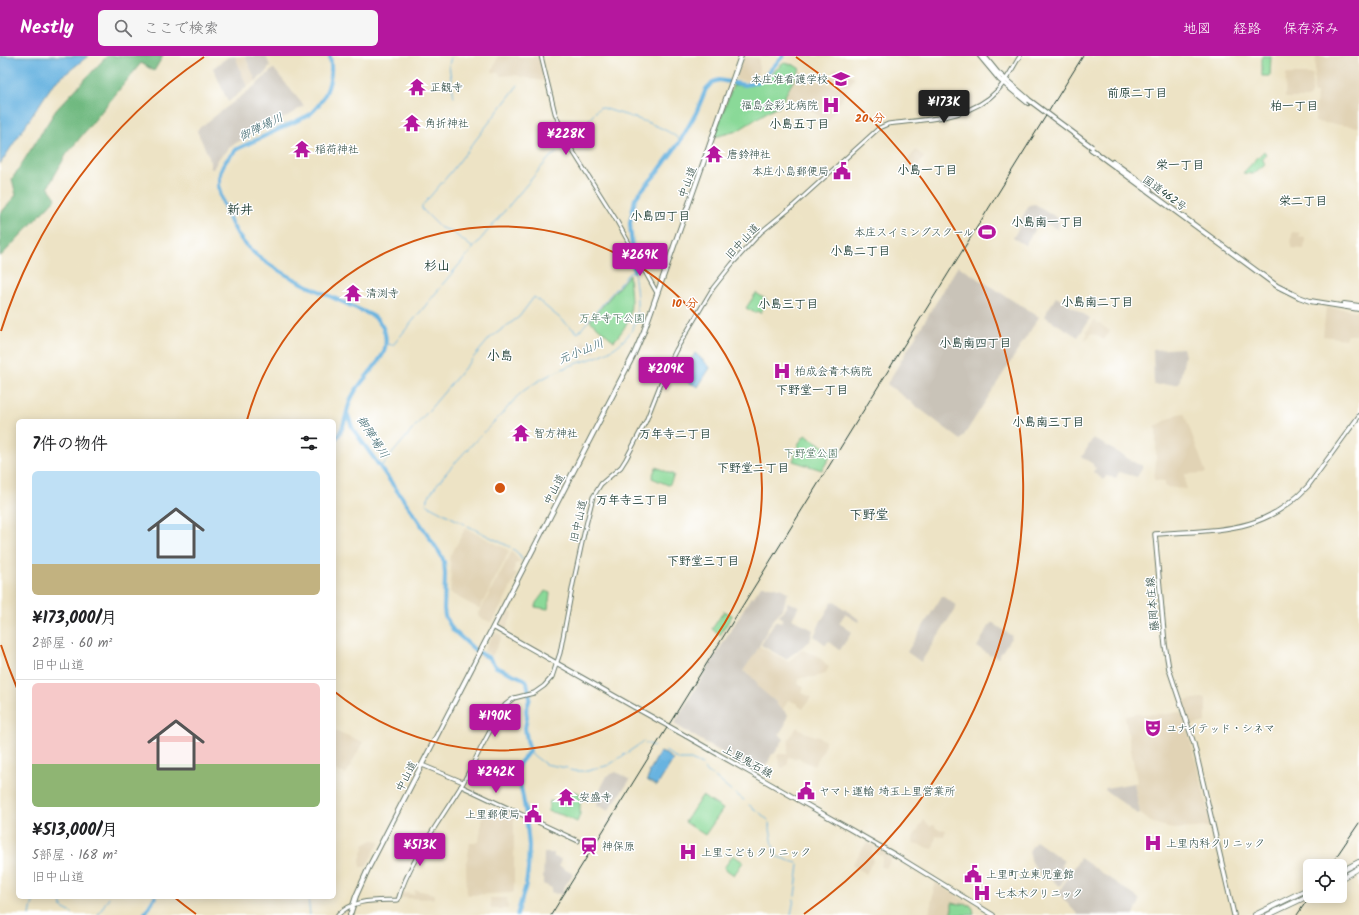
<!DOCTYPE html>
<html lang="ja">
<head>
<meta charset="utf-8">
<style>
	:root { --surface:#fff; --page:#f6f6f6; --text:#202124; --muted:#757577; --line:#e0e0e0; --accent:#b5179e }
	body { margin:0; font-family:Kalam,"Klee One",sans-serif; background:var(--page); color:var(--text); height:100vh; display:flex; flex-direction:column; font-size:15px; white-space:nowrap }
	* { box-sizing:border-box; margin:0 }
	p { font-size:13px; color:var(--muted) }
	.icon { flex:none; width:22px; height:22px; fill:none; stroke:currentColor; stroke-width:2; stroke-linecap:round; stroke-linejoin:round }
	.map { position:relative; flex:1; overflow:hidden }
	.panel { position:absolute; left:16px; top:363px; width:320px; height:480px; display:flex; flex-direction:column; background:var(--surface); border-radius:6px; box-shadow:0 2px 10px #0003 }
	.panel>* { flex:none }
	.buttons { position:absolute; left:1303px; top:803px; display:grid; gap:8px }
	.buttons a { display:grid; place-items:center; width:44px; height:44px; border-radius:6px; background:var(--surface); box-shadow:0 2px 10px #0003; font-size:20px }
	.price { position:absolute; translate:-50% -34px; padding:0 9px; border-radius:4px; background:var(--accent); color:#fff; font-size:13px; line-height:26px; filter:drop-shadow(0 1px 2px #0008) }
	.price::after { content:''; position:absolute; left:50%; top:24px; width:12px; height:9px; margin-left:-6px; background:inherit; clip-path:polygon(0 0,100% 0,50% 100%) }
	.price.current { background:#222; color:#fff }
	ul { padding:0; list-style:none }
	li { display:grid; align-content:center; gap:8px; height:212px; padding:0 16px }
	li+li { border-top:1px solid var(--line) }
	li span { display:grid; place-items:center; height:124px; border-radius:6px; color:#555 }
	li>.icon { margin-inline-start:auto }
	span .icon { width:72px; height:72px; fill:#fffc; stroke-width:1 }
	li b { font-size:17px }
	h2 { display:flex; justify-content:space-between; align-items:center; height:48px; padding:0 16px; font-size:17px }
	header { display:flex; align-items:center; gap:24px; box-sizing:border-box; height:56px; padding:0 20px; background:var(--accent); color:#fff }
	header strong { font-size:19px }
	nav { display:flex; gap:22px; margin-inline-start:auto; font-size:14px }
	.search { width:280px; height:36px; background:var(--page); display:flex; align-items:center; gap:10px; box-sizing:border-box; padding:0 14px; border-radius:6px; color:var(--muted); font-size:15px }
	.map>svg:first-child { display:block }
	.built { fill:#e1d3b5 }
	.industrial { fill:#c9c3b8 }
	.green { fill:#8ad998; stroke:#548b66 }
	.forest { fill:#6fb980; stroke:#477b5a }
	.water { fill:#67b3e0; stroke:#43788a }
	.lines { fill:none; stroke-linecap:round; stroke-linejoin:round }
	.stream { stroke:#67b3e0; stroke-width:1 }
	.river { stroke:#67b3e0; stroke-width:4 }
	.secondary-casing { stroke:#677767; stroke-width:5 }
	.primary-casing { stroke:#677767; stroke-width:5.5 }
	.trunk-casing { stroke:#677767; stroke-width:6 }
	.motorway-casing { stroke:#677767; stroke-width:6 }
	.secondary { stroke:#fff; stroke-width:3 }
	.primary { stroke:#fff; stroke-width:3.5 }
	.trunk { stroke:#fff; stroke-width:4 }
	.motorway { stroke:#fff; stroke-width:4.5 }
	.rail { stroke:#1f3d34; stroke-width:1 }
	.primary-bridge-casing { stroke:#677767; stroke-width:5.5; stroke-linecap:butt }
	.trunk-bridge-casing { stroke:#677767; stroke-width:6; stroke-linecap:butt }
	.primary-bridge { stroke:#fff; stroke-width:3.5 }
	.trunk-bridge { stroke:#fff; stroke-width:4 }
	.ring { fill:none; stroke:#d45610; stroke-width:2 }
	.labels { text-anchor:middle; stroke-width:3; stroke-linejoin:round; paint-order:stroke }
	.poi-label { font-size:11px; fill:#1f3d34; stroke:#fff; text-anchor:start }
	.street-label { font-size:11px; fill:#1f3d34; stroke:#fff }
	.park-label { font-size:11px; fill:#3a644d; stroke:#fff }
	.neighbourhood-label { font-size:12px; font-weight:bold; fill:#1f3d34; stroke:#fff }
	.water-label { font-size:12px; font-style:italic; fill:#356068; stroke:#fff }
	.quarter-label { font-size:13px; font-weight:bold; fill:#1f3d34; stroke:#fff }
	.centre { fill:#d45610; stroke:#fff; stroke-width:2 }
	.ring-label { font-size:12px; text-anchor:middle; font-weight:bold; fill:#d45610; stroke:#fff; stroke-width:3; stroke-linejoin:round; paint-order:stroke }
</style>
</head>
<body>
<header>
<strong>Nestly</strong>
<div class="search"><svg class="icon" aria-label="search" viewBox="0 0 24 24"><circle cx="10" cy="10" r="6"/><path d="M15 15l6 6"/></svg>ここで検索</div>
<nav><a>地図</a><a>経路</a><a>保存済み</a></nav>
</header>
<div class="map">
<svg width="1359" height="859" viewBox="0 0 1359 859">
	<rect width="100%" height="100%" fill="#fff"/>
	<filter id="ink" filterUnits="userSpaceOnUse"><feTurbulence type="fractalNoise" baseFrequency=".025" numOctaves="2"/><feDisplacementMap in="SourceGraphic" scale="8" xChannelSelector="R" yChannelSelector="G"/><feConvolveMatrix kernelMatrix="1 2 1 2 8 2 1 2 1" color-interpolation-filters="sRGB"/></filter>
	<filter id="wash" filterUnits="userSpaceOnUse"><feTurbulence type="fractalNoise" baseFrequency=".012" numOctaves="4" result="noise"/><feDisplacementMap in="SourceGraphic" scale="16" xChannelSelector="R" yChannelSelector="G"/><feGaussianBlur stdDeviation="0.9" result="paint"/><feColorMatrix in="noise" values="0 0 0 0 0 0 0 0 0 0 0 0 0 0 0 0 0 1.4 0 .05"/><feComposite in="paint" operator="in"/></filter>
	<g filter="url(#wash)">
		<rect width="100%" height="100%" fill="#ede3c5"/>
		<g class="built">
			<polygon points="235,0 245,0 256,25 247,31"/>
			<polygon points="498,0 539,0 545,22 542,25 514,19 501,20 499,17 492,16"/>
			<polygon points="1316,0 1359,0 1359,71 1315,66 1317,37 1313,37"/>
			<polygon points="744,1 759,2 759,17 747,25 735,24"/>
			<polygon points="836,12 855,21 849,31 826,25"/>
			<polygon points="800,14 808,21 815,24 847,34 828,66 806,52 785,42"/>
			<polygon points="1286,18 1313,18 1311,38 1308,42 1285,42"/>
			<polygon points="916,94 924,101 912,120 900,112"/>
			<polygon points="1292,176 1300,177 1299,181 1305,182 1304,193 1291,192"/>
			<polygon points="1326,251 1359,255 1359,279 1347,279 1345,283 1323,280"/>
			<polygon points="1094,264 1110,275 1104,284 1092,277 1085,285 1084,284 1088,277 1086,275 1088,274"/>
			<polygon points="583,284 597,296 568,305 567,304 566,304"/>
			<polygon points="1184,357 1206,417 1185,418 1186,433 1165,431 1165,425 1154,424 1156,404 1156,370 1178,358"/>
			<polygon points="465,473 467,473 508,494 509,496 480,552 478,552 450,537 451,512 449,503"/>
			<polygon points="512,496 520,506 515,508 514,516 517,519 494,564 490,566 479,561 478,559 511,497"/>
			<polygon points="510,545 513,547 509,555 513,558 505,575 499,568 500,564"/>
			<polygon points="498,577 502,580 492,600 484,595 491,581 494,578"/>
			<polygon points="759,590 788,606 802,594 818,600 829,611 825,618 815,621 798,622 799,624 798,628 804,630 802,637 811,641 803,653 798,650 798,648 788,644 783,654 777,649 777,647 756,630 749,618 743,615"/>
			<polygon points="1201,642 1206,642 1206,666 1190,670 1181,645"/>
			<polygon points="1180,656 1182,657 1185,665 1201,724 1211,769 1210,771 1176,773 1168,772 1151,766 1139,757 1140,757 1134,727 1137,726 1125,662 1125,660 1137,658 1167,658"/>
			<polygon points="797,671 806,677 819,681 825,685 824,693 814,710 798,702 795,703 788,701 788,708 783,712 780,711 779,704 777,700 779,698 787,698 789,686 788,684"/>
			<polygon points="334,674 363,686 346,718 334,714"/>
			<polygon points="500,752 514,759 514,836 512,837 469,839 467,838 466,812 470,786 479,786 482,761 485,761 485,757 498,760"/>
			<polygon points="924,764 930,770 934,769 937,773 946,774 944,781 936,780 933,793 913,788 913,781"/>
			<polygon points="372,784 380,785 366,811 361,811 360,803 364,791 363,789"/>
			<polygon points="867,786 875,790 872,798 873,805 866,818 852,809"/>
			<polygon points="875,792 878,792 891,800 892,803 886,812 881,811 883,800 874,798"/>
			<polygon points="935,826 974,850 975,859 929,859"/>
			<polygon points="415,834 435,838 433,843 400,842 402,836 414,839"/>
			<polygon points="490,842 507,842 508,853 491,853"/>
		</g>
		<g class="industrial">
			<polygon points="235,0 247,31 228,46 213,12 228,1"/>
			<polygon points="245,0 266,0 270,10 265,17 256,25"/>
			<polygon points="273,13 274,13 304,50 279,65 232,89 219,102 213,113 211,113 209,101 197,75 198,73 256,29"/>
			<polygon points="1035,148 1059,163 1058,173 1060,175 1044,166 1042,168 1040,167 1038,171 1036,171 1025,189 1013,182 1020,170 1018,169 1029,149"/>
			<polygon points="958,210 1039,261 961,384 887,328"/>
			<polygon points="1056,241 1090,262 1078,281 1044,260"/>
			<polygon points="1183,292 1185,300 1179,328 1154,329 1153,294"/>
			<polygon points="1093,382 1137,408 1142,409 1143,411 1137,421 1119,416 1116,422 1106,420 1104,424 1093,416 1096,412 1093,410 1093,408 1082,401"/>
			<polygon points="761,530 770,530 782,533 789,537 786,540 784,550 769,570 756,596 743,615 751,620 758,628 757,630 777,647 777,649 788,658 785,669 779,678 784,683 774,698 772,698 769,704 769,705 762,717 758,718 674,668 751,541 753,542"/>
			<polygon points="942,540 957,550 921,606 907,596"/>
			<polygon points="833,545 860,564 858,566 845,558 839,567 852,576 840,594 828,585 826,589 814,580 821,565"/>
			<polygon points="787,546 799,550 792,563 813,574 810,585 786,603 761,589 775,565 781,567 783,563 779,560 787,551"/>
			<polygon points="991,567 993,567 1012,580 998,602 992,598 991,600 977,591"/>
			<polygon points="616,716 630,724 608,755 600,750 599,751 597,750 600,734 607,720"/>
			<polygon points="1134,727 1140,757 1138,758 1105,734 1106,732"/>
			<polygon points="1036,785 1064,805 1062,810 1070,814 1060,830 1046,820 1044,823 1037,815 1031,804 1029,795"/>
			<polygon points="544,797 554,797 554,801 561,803 559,810 573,818 562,834 564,835 562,839 558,837 557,838 551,836 552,832 543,828"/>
			<polygon points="1080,802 1138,842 1140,845 1134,859 1078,859 1058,837"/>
		</g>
		<g class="green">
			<polygon points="1262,0 1271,0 1270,20 1262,20"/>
			<path d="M784,7l10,2 6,4 -22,39 -3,-1 -38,24 -23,6 19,-52c27,4 32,-7 51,-22z"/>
			<polygon points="1264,95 1266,98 1262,102 1265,108 1253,118 1243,117"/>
			<path d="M629,219c2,29 7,42 -15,66l-24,-20z"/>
			<polygon points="756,237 767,244 760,257 757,255 755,257 746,252"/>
			<polygon points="805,379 833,396 822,414 793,405 799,387"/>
			<polygon points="656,411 674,419 670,428 668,429 652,422 652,421"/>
			<polygon points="545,535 550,537 548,553 535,551 536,547"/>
			<polygon points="724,555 732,559 732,560 720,579 719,579 712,573"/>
			<polygon points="572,735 579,737 580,739 580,758 577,766 562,759 548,755 550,745 571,749"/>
			<polygon points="702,740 723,753 705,779 685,766"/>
			<polygon points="733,799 743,806 734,819 724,812"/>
			<polygon points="952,847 970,849 973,853 974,859 952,859"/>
		</g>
		<polygon class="forest" points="107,0 163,0 154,15 141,7 66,99 48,131 56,142 0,201 0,158 16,139 12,123 56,54"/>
		<g class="water">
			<polygon points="0,0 88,0 53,28 0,108"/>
			<polygon points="695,297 709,310 710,312 698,331 680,322"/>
			<polygon points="660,696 666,698 673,704 657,730 647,724 650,717 649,716"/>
		</g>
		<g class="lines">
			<g class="stream">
				<polyline points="451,0 449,10 454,41"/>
				<path d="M569,87l31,-36c23,8 63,17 80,33"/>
				<polyline points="473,192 451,175 441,172 422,153 422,150 451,116 518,29"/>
				<polyline points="442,229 550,101 567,90"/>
				<polyline points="386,288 393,289 440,232"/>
				<path d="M380,412l110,-130 29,-21 15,-20 44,36 51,-60 5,-2c2,19 7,43 -3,60 -12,19 -33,26 -53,32 -13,4 -25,10 -36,16 -9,5 -20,12 -27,20 -5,5 -9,11 -14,16 -15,15 -74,73 -75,89"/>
				<polyline points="428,449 464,468"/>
				<polyline points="468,470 510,491"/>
				<polyline points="513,493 519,498 522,504"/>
				<polyline points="664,694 679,704 691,704 702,709"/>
				<polyline points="529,696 545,708 567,712"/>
				<polyline points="704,713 712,719"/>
				<polyline points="570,714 574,715 588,715 609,709 643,686 654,690"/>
				<polyline points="715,721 733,736"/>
				<polyline points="736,738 744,744"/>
				<polyline points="749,749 757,755"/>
				<polyline points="760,757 768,764"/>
				<polyline points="769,767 775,800 797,807"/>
				<polyline points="795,840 799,809"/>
				<polyline points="61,841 62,852 72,857"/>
				<polyline points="308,841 310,859"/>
				<polyline points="30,859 32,849 36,841"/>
				<polyline points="98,859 109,841"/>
				<polyline points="791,859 794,843"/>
			</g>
			<g class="river">
				<path d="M330,0c4,23 -3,43 -21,59l-72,34c-17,15 -22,29 -15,51 5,15 12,31 22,43 28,32 91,54 129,73 13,10 15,22 11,36 -8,16 -23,28 -31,43 -8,14 -6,33 -19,45"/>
				<polyline points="634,215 630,167 635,143 640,136 657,117 679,87 696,57 706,33 713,26 719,24 745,29 758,26 764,21 783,0"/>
				<polyline points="347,357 353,373 416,461 441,499 444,506 445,518 444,553 445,560 453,574 475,594 489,602 496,611 524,623 527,626 530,642 526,654 527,661 525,672 527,684 530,694 519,708 516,714 522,736 526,759 529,790 528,814 526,829 517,859"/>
				<polyline points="144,859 155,841"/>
			</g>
		</g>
	</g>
	<g filter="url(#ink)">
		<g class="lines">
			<g class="secondary-casing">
				<g id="secondary">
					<polyline points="541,0 555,57 567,86 615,162 657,237"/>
					<polyline points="422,709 463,726"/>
					<polyline points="461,730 578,785"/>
					<path d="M338,859c17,-17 38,-14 60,-15 11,-39 44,-82 65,-117 14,-26 26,-53 42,-78l9,-7 20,-5 10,-7 8,-9 8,-24 13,-69 12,-55 8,-32 8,-13 20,-17 5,-8 20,-38 20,-51 10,-20 37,-62 19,-24 29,-32 32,-26 86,-78 9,-4c38,-5 82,-4 110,-34 9,-10 15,-23 22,-34"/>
				</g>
			</g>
			<g class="primary-casing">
				<g id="primary">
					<polyline points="493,571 634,651"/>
					<polyline points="686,680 897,800 993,859"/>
					<path d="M1234,859l-40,-171 -25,-75 -4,-24 -10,-111c61,-5 108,1 153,-48l51,-70"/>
				</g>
			</g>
			<g class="trunk-casing">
				<g id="trunk">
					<polyline points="980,0 1000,24 1028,47"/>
					<polyline points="984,0 997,16 1028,43"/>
					<polyline points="1091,93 1277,230 1299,241 1310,245 1359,253"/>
					<polyline points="1113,106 1150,133"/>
					<polyline points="1344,248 1359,250"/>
					<polyline points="350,859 356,840 369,811 634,298 644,275 741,0"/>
				</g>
			</g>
			<g class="motorway-casing">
				<g id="motorway">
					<polyline points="1340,816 1359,806"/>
					<polyline points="1340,823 1359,812"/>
					<polyline points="1255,859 1310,832"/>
					<polyline points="1268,859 1310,839"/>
				</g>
			</g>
			<use href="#secondary" class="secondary"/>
			<use href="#primary" class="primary"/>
			<use href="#trunk" class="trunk"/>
			<use href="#motorway" class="motorway"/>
			<g class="rail">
				<polyline points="1330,810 1359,767"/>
				<polyline points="551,859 1083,0"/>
				<polyline points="1297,859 1310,840"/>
			</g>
			<g class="primary-bridge-casing">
				<polyline id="primary-bridge" points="634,651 686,680"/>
			</g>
			<g class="trunk-bridge-casing">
				<polyline id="trunk-bridge" points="1029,44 1092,91"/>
			</g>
			<use href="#primary-bridge" class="primary-bridge"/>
			<use href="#trunk-bridge" class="trunk-bridge"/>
		</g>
	</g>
	<g class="ring">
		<path d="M247 364A262 262 0 1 1 335 636"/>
		<path d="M196 858A523 523 0 0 1 174 841M17 632A523 523 0 0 1 1 589M1 275A523 523 0 0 1 204 1M796 1A523 523 0 0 1 804 858"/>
	</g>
	<defs>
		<g id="university-bare" transform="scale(1.38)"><path d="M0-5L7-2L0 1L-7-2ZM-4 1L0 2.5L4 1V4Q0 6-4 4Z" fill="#b5179e" stroke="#fff" stroke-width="2.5" paint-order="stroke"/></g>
		<g id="temple-bare" transform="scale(1.38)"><path d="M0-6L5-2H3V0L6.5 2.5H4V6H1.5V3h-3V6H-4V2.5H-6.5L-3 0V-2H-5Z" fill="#b5179e" stroke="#fff" stroke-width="2.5" paint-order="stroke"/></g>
		<g id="hospital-bare" transform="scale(1.38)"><path d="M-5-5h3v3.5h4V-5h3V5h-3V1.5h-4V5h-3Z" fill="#b5179e" stroke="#fff" stroke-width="2.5" paint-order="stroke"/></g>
		<g id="civic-bare" transform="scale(1.38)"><path d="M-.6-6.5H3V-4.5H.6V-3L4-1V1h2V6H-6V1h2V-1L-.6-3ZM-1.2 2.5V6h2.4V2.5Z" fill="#b5179e" stroke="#fff" stroke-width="2.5" paint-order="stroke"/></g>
		<g id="stadium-bare" transform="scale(1.38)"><path d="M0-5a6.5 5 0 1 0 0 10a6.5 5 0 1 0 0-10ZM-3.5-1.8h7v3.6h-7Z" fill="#b5179e" stroke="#fff" stroke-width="2.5" paint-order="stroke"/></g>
		<g id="theatre-bare" transform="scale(1.38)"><path d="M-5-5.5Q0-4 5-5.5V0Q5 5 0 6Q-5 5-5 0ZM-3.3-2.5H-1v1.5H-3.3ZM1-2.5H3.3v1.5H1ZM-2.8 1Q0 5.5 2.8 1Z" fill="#b5179e" stroke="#fff" stroke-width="2.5" paint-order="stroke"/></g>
		<g id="station-bare" transform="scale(1.38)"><path d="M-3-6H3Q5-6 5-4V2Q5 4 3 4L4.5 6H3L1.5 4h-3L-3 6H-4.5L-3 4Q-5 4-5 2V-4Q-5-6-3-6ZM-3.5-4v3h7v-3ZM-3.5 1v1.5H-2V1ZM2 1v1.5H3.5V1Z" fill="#b5179e" stroke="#fff" stroke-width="2.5" paint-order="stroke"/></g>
	</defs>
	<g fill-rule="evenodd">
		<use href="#university-bare" x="841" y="23"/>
		<use href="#temple-bare" x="417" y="31"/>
		<use href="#hospital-bare" x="831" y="49"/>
		<use href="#temple-bare" x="412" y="67"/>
		<use href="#temple-bare" x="302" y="93"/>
		<use href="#temple-bare" x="714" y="98"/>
		<use href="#civic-bare" x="842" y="115"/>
		<use href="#stadium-bare" x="987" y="176"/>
		<use href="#temple-bare" x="353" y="237"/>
		<use href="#hospital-bare" x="782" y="315"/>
		<use href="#temple-bare" x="521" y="377"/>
		<use href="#theatre-bare" x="1153" y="672"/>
		<use href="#civic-bare" x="806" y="735"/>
		<use href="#temple-bare" x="566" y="741"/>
		<use href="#civic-bare" x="533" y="758"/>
		<use href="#hospital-bare" x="1153" y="787"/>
		<use href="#station-bare" x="589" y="790"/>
		<use href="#hospital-bare" x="688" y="796"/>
		<use href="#civic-bare" x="973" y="818"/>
		<use href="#hospital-bare" x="982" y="837"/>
	</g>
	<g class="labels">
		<g class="poi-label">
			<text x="828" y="27" text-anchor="end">本庄准看護学校</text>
			<text x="430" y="35">正観寺</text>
			<text x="818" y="53" text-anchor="end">福島会彩北病院</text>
			<text x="425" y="71">角折神社</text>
			<text x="315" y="97">稲荷神社</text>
			<text x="727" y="102">唐鈴神社</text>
			<text x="829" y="119" text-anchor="end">本庄小島郵便局</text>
			<text x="974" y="180" text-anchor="end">本庄スイミングスクール</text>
			<text x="366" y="241">清渕寺</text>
			<text x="795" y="319">柏成会青木病院</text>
			<text x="534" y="381">智方神社</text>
			<text x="1166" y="676">ユナイテッド・シネマ</text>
			<text x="819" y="739">ヤマト運輸 埼玉上里営業所</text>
			<text x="579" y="745">安盛寺</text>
			<text x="520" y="762" text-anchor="end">上里郵便局</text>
			<text x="1166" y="791">上里内科クリニック</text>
			<text x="602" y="794">神保原</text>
			<text x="701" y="800">上里こどもクリニック</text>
			<text x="986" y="822">上里町立東児童館</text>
			<text x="995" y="841">七本木クリニック</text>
		</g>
		<g class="street-label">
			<text transform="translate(687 126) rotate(-70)" y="4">中山道</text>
			<text transform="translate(1165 137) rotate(36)" y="4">国道462号</text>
			<text transform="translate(742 185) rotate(-47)" y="4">旧中山道</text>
			<text transform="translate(554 433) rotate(-63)" y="4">中山道</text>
			<text transform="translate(578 465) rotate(-77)" y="4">旧中山道</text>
			<text transform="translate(1152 548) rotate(-95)" y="4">藤岡本庄線</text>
			<text transform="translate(748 705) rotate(29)" y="4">上里鬼石線</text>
			<text transform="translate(406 720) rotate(-63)" y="4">中山道</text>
		</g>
		<g class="park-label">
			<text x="612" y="266">万年寺下公園</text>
			<text x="811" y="401">下野堂公園</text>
		</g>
		<g class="neighbourhood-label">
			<text x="1137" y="41">前原二丁目</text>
			<text x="1294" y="54">柏一丁目</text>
			<text x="799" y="72">小島五丁目</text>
			<text x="1180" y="113">栄一丁目</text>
			<text x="927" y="118">小島一丁目</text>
			<text x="1303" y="149">栄二丁目</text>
			<text x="660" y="164">小島四丁目</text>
			<text x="1047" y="170">小島南一丁目</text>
			<text x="860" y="199">小島二丁目</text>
			<text x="1097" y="250">小島南二丁目</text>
			<text x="788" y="252">小島三丁目</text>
			<text x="975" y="291">小島南四丁目</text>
			<text x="812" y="338">下野堂一丁目</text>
			<text x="1048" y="370">小島南三丁目</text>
			<text x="675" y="382">万年寺二丁目</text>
			<text x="753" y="416">下野堂二丁目</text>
			<text x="632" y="448">万年寺三丁目</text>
			<text x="703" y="509">下野堂三丁目</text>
		</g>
		<g class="water-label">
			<text transform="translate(261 71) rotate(-26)" y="4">御陣場川</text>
			<text transform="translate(581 295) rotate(-22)" y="4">元小山川</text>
			<text transform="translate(373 381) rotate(57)" y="4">御陣場川</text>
		</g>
		<g class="quarter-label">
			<text x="240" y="158">新井</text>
			<text x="437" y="214">杉山</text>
			<text x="500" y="304">小島</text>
			<text x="869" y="463">下野堂</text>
		</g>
	</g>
	<circle cx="500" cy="432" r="6" class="centre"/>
	<g class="ring-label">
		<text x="870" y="66">20 分</text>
		<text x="685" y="251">10 分</text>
	</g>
</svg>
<div class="buttons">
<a><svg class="icon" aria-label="locate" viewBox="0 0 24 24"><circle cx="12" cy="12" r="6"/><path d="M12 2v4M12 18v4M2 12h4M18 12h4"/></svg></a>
</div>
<b class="price current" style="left:944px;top:68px">¥173K</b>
<b class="price" style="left:566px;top:100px">¥228K</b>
<b class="price" style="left:640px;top:221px">¥269K</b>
<b class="price" style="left:666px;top:335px">¥209K</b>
<b class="price" style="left:495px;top:682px">¥190K</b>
<b class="price" style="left:496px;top:738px">¥242K</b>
<b class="price" style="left:420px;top:811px">¥513K</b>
<section class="panel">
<h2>7件の物件<svg class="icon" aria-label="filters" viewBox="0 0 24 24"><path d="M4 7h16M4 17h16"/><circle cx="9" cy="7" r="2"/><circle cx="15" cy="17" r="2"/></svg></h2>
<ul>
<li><span style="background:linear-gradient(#bfe0f5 75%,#c2b280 0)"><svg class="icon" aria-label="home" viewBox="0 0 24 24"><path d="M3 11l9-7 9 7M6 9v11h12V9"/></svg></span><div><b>¥173,000/月</b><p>2部屋 · 60 m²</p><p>旧中山道</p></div></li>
<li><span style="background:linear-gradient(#f6c9c9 65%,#8fb573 0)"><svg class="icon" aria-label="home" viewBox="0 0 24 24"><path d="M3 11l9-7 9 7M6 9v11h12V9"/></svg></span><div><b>¥513,000/月</b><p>5部屋 · 168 m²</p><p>旧中山道</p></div></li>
</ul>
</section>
</div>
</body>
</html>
